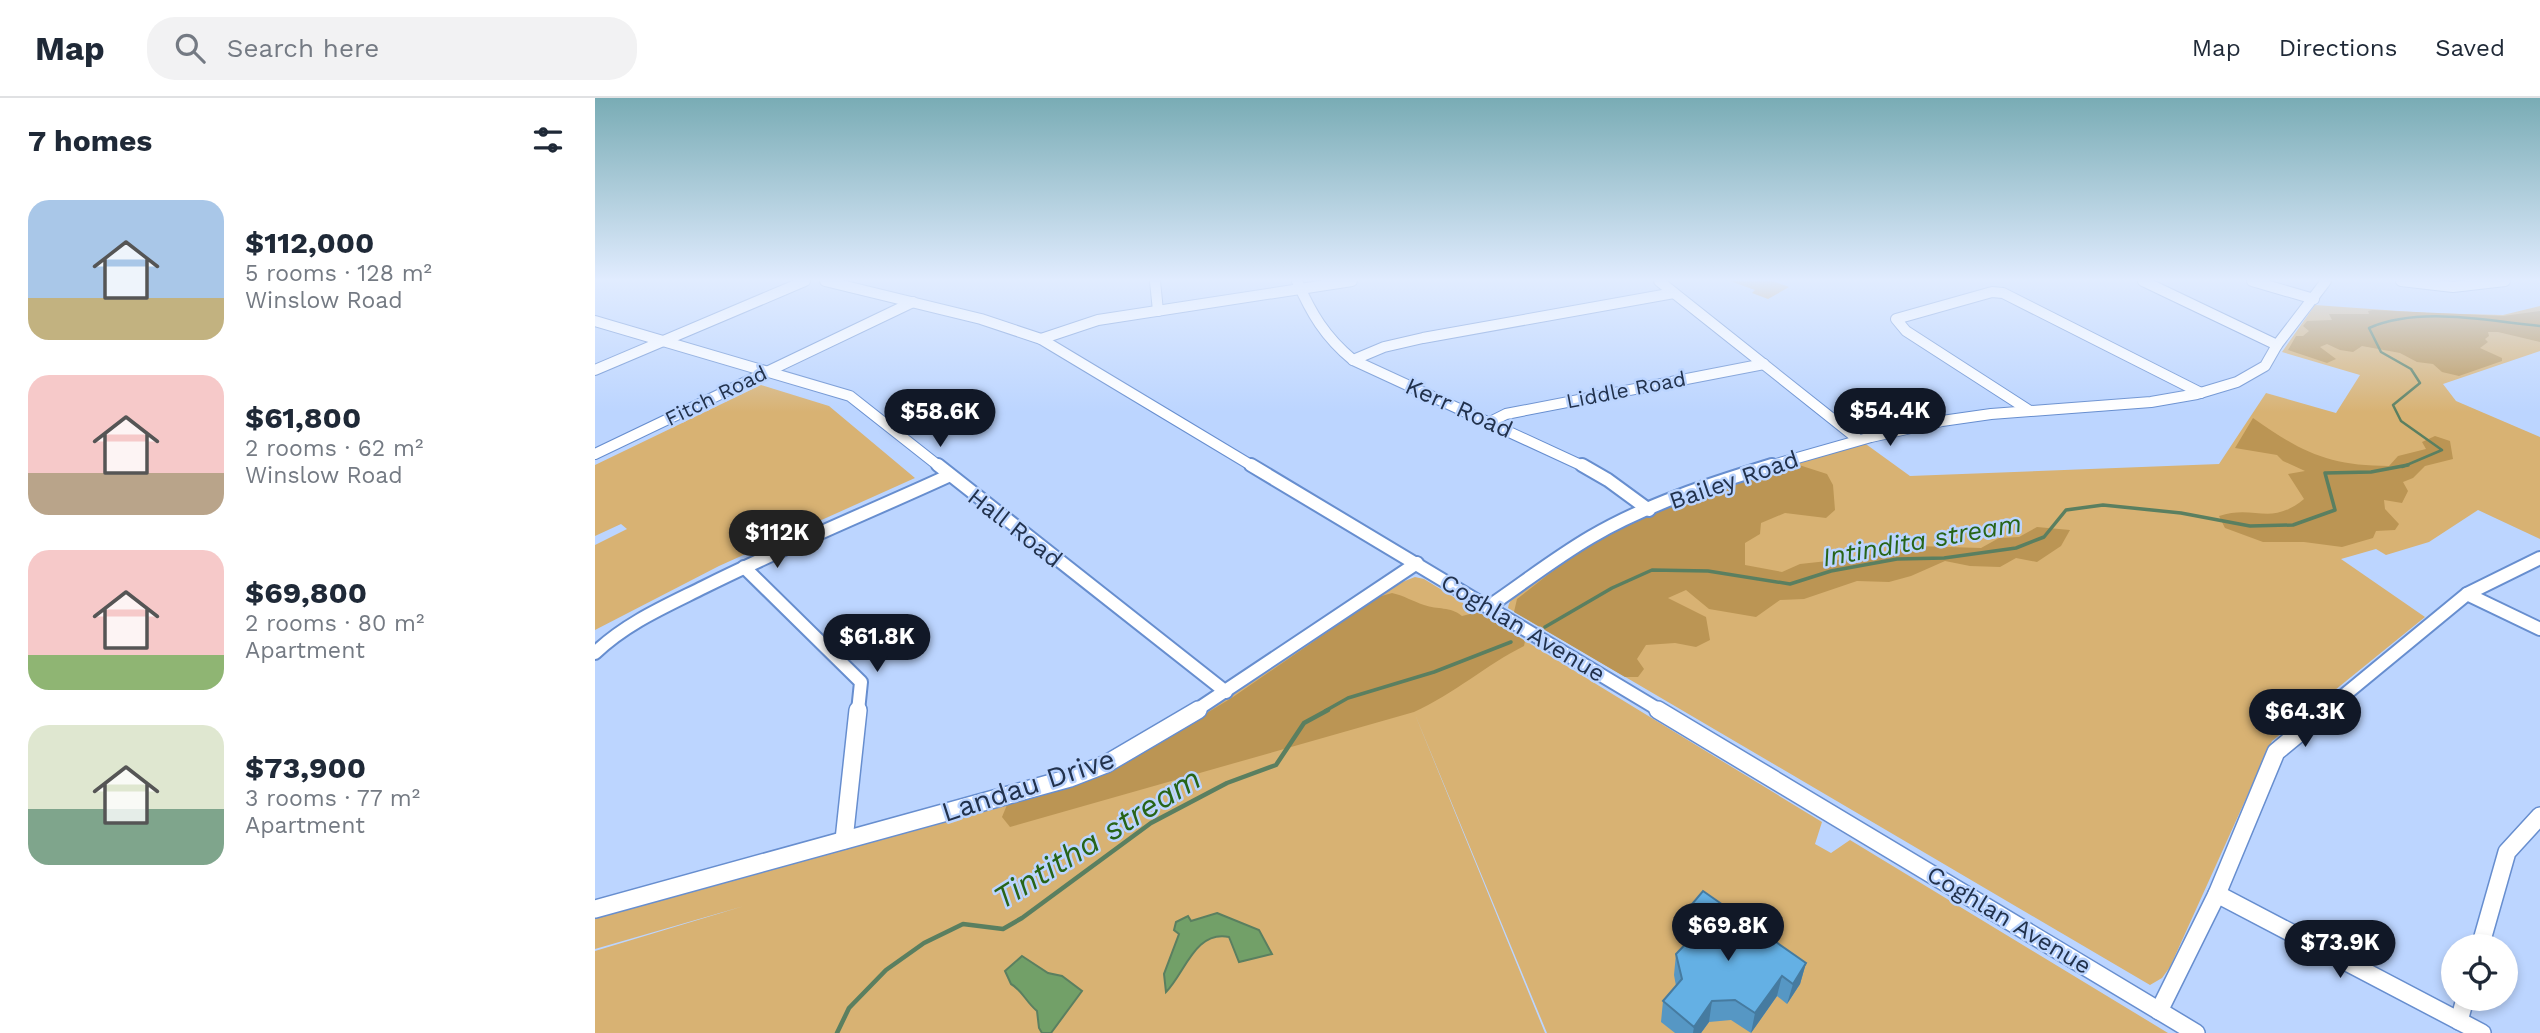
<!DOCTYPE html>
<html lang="en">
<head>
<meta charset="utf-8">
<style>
	:root { --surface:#fff; --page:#f2f2f3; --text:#1f2937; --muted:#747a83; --line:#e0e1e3; --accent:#111827 }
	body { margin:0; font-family:"Work Sans",sans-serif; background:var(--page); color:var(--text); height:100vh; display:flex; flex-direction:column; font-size:26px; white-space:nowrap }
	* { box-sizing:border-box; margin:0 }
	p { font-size:23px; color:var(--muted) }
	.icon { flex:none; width:38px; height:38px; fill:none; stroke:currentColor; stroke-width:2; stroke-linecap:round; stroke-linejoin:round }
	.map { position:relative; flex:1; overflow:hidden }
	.drawer { display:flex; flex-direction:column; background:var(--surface); width:595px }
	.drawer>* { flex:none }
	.tools { position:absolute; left:1846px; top:836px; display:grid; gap:14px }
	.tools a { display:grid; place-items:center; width:77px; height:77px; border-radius:50%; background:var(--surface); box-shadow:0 4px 10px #0003; font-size:35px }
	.price { position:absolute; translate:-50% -60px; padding:0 16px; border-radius:24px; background:var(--accent); color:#fff; font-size:23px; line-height:46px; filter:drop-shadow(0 2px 4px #0008) }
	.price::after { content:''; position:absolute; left:50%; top:42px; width:21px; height:16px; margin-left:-10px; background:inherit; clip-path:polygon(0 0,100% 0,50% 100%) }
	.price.selected { background:#222; color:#fff }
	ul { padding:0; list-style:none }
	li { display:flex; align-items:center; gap:21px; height:175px; padding:0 28px }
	li span { display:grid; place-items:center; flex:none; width:196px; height:140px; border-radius:21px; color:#555 }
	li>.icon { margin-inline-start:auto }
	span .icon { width:84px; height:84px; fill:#fffc; stroke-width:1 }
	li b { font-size:30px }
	h2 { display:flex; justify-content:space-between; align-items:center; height:84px; padding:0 28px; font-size:30px }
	header { display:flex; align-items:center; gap:42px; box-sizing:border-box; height:98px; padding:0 35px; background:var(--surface); border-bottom:2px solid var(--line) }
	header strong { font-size:33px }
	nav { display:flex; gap:38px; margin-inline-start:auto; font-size:24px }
	.search { width:490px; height:63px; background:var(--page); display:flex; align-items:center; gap:18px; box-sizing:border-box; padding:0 24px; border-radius:28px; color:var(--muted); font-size:26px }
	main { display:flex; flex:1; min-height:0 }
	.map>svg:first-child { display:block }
	.green { fill:#d8b273 }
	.forest { fill:#bb9554 }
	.water { fill:#72a068; stroke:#5a7f60; stroke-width:2 }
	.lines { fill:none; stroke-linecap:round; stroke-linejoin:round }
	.stream-far2 { stroke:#5a7f60; stroke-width:2.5 }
	.stream-far1 { stroke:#5a7f60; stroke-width:3.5 }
	.stream { stroke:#5a7f60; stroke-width:4.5 }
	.minor-far2-casing { stroke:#678ecf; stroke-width:12 }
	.minor-far1-casing { stroke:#678ecf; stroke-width:16 }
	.minor-casing { stroke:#678ecf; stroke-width:20 }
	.minor-far2 { stroke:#fff; stroke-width:10 }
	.minor-far1 { stroke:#fff; stroke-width:12 }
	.minor { stroke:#fff; stroke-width:17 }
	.wall { fill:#5697c4 }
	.shaded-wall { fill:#467ba0 }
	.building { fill:#64b0e4; stroke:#467ba0; stroke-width:2 }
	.labels { text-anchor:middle; stroke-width:5; stroke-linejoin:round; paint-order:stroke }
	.far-street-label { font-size:21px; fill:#22324d; stroke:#bcd5ff }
	.street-label { font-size:24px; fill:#22324d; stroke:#bcd5ff }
	.water-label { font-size:26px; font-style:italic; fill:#276418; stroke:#bcd5ff }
	.near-street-label { font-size:28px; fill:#22324d; stroke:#bcd5ff }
	.near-water-label { font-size:32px; font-style:italic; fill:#276418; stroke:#bcd5ff }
</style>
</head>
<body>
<header>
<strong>Map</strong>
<div class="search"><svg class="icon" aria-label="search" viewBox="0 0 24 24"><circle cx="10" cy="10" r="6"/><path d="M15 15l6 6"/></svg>Search here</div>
<nav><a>Map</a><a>Directions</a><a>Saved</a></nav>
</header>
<main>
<section class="drawer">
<h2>7 homes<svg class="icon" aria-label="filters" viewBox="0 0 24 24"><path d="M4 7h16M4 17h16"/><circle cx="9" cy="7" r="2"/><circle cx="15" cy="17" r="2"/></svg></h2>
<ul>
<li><span style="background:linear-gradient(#a9c7e8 70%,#c2b280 0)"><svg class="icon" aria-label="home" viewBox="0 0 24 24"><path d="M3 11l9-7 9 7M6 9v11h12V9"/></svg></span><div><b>$112,000</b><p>5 rooms · 128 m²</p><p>Winslow Road</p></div></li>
<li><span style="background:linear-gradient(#f6c9c9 70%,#b9a48a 0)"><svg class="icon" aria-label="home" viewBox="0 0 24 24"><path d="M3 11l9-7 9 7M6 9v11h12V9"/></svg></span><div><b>$61,800</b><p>2 rooms · 62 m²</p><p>Winslow Road</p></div></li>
<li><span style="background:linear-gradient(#f6c9c9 75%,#8fb573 0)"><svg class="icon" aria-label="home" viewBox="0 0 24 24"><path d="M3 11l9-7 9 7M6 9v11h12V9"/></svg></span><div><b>$69,800</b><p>2 rooms · 80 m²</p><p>Apartment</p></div></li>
<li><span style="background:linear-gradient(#dfe7d0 60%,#7fa58c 0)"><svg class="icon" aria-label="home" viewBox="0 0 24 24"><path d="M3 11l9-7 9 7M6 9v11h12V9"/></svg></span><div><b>$73,900</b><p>3 rooms · 77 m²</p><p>Apartment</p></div></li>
</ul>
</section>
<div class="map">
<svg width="1945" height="935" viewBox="0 0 1945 935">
	<rect width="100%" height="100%" fill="#bcd5ff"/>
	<g class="green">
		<polygon points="1135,183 1178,183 1194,189 1173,201 1157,195 1160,192"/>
		<path d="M1720,207l112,8 76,2 37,-9v45l-97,33 13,17 84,36v102l-62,-29 -49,32 -43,13 -10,-6 -35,10 84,58 -153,124 -102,226 -8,11 -12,7 -642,-377c2,-15 22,-24 34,-33 95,-69 209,-100 321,-133l47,34 309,-12 47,-71 70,20 24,-38 -78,-23z"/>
		<polygon points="166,287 234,308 320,380 124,468 0,532 0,447 32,431 26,426 0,438 0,367"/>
		<polygon points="820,479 829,481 1227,724 1220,746 1236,755 1255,742 1573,935 952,935 819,614 950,935 0,935 0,853 149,808 0,851 0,814 514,673 636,598 802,486"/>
	</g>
	<g class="forest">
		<polygon points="1778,212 1908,218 1945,213 1945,244 1903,234 1893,234 1894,238 1890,241 1893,244 1885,250 1907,260 1907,263 1864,278 1847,274 1838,266 1822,264 1805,255 1767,248 1758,254 1745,252 1732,246 1725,249 1741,261 1732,265 1693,252 1701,238 1708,238 1714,233 1708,228 1712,223 1737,222 1734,216 1774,216 1773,213"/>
		<path d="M1658,320c48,34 76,48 136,48l9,-10 28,-7 -4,-7 13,-6 15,5 3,18 -28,7 -12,12 -10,4 5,9 -6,12 -18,-3 1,9 14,15 -4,6 -19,1 -3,7 -31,9 -38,-5h-41l-38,-14 -6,-12c36,-12 51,11 85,-17l-16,-25 17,-3 -22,-10 -6,-6 -42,-7z"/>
		<path d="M1204,367l28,9 6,11 2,25 -9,8 -41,-5 -24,10 -1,11 -15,9v22l37,7 18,-8 46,-5 71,-13 64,2 18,-10 20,-1 18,-10 33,3 -9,16 -24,16 -21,-4 -16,9 -30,-1 -25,-5 -34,15 -22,6 -32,-1 -53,18 -24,1 -24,17 -47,-8 -23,-19 -18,8 38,19 4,23 -14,7 -21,-4 -29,2 -9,14 7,10 -6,8h-13l-111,-65 3,-13c18,-14 36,-29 56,-42 65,-44 151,-72 226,-92z"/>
		<path d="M797,495c13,3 20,8 32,12 14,5 26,1 38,11l16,-4 47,29 -1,5c-38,19 -70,48 -110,66l-404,115 -8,-10 7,-17 100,-29 24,-13 100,-61 145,-100z"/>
	</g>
	<g class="water">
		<path d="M622,815l42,17 13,24 -33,8 -10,-25c-34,-7 -44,36 -63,55l-2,-18 15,-40 -5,-4 2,-8 12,-6 3,5z"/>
		<path d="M427,858l26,17 14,3 20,15 -31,42h-9l-3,-5 -2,-17c-11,-9 -15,-21 -26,-27l-6,-13z"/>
	</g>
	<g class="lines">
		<path class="stream-far2" d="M1807,369l40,-17 -41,-29 -8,-16 27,-22 -9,-14 -30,-17 -12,-24c51,-22 117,-7 171,-2"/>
		<g class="stream-far1">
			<polyline points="950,529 1017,490 1057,472 1113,473 1195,486 1236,473 1302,461 1349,460 1421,450 1449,439 1471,412 1508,407 1586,415 1655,428 1698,427 1740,412 1730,375 1776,374 1813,367"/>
			<polyline points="730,613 753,600 839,574 916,544"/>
		</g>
		<polyline class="stream" points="242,935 254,910 291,872 329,845 368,826 408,831 427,820 556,725 632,685 681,667 709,625 733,612"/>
		<g class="minor-far2-casing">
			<g id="minor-far2">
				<polyline points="230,183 386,221 446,241 659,369"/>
				<polyline points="560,183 563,213"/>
				<path d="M702,183c14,32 28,56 56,79l232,107"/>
				<polyline points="1064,183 1264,342"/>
				<polyline points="1548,183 1682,247"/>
				<polyline points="1657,183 1719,201"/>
				<polyline points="1806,183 1858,189 1910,183"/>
				<polyline points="0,223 255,298 345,369"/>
				<polyline points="446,241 503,222 757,183"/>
				<polyline points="758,262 789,249 828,240 1079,195"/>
				<polyline points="0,272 210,183"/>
				<polyline points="1435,313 1311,233 1301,221 1397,194 1408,195 1606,295"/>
				<polyline points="895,324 911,316 1169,266"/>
				<polyline points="0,356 318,204"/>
				<polyline points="1171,369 1276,339 1347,323 1396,316 1556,304 1602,296 1642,284 1670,268 1682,247 1731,183"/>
			</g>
		</g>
		<g class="minor-far1-casing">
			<g id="minor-far1">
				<polyline points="343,367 631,594"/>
				<polyline points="656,367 1066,613"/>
				<polyline points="987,367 1013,382 1054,412"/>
				<polyline points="149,469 266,584 263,613"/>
				<polyline points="1872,496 1945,531"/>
				<path d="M893,509c34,-23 67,-49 103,-70 56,-33 120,-53 181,-72"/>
				<path d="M0,555c31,-30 71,-47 109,-66 80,-40 163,-74 244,-111"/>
				<polyline points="600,613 822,465"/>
				<polyline points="1730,613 1872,496 1945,460"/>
			</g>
		</g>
		<g class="minor-casing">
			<g id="minor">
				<polyline points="1063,612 1601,935"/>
				<polyline points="249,742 263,612"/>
				<polyline points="1622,796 1887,935"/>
				<polyline points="0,811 475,680 511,666 603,612"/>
				<polyline points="1885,849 1912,754 1945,718"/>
				<polyline points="1564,913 1622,796 1681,654 1732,612"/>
				<polyline points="1864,923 1870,901"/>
			</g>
		</g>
		<use href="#minor-far2" class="minor-far2"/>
		<use href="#minor-far1" class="minor-far1"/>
		<use href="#minor" class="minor"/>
	</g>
	<polygon class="wall" points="1092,812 1211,865 1205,886 1192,906 1182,898 1156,935 1136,922 1114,924 1106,935 1080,935 1066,924 1068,903 1081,888 1079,877 1081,856 1098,839 1090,833"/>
	<g class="shaded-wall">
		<polygon points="1211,865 1205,886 1192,906 1198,886"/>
		<polygon points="1187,878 1182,898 1156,935 1160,915"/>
		<polygon points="1117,903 1114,924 1106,935 1098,935 1099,929"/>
	</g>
	<polygon class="building" points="1108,793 1211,865 1198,886 1187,878 1160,915 1140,902 1117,903 1099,929 1068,903 1087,881 1081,856 1101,835 1126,837 1092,812"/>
	<linearGradient id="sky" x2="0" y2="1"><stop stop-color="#79acb5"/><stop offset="0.58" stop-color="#e1ecff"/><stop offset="1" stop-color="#e1ecff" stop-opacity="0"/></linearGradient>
	<rect width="1945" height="314" fill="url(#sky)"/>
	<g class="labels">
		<g class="far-street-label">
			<text transform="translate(1031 292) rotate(-11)" y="7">Liddle Road</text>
			<text transform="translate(121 298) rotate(-26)" y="7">Fitch Road</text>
		</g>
		<g class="street-label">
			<text transform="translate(864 310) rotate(24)" y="8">Kerr Road</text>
			<text transform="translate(1139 382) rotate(-19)" y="8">Bailey Road</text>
			<text transform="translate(420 430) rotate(38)" y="8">Hall Road</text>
			<text transform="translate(928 530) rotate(31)" y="8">Coghlan Avenue</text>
			<text transform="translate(1414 822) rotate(31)" y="8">Coghlan Avenue</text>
		</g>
		<g class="water-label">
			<text transform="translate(1327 442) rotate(-10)" y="9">Intindita stream</text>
		</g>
		<g class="near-street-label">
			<text transform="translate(433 687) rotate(-18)" y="10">Landau Drive</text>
		</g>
		<g class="near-water-label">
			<text transform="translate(502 740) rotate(-32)" y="11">Tintitha stream</text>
		</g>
	</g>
</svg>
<div class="tools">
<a><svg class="icon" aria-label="locate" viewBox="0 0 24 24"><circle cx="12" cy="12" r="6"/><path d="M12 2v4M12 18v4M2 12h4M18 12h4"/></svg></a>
</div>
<b class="price" style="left:1295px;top:350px">$54.4K</b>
<b class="price" style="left:345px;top:351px">$58.6K</b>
<b class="price selected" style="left:182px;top:472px">$112K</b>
<b class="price" style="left:282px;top:576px">$61.8K</b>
<b class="price" style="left:1710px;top:651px">$64.3K</b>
<b class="price" style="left:1133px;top:865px">$69.8K</b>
<b class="price" style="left:1745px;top:882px">$73.9K</b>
</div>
</main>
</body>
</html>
